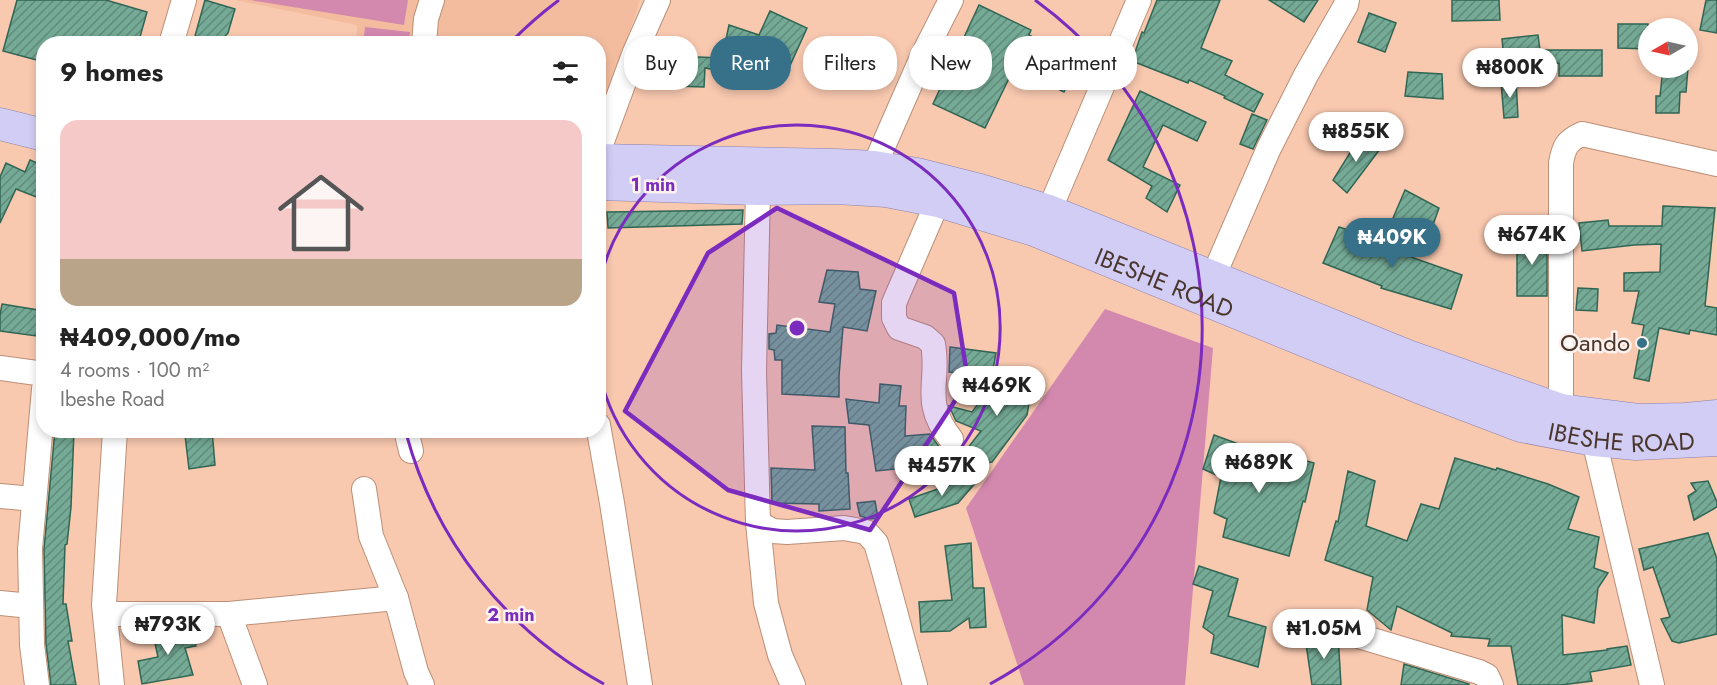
<!DOCTYPE html>
<html lang="en">
<head>
<meta charset="utf-8">
<style>
	:root { --surface:#fff; --page:#f6f6f6; --text:#222; --muted:#767676; --accent:#377089 }
	body { margin:0; font-family:Jost,sans-serif; background:var(--page); color:var(--text); height:100vh; display:flex; flex-direction:column; font-size:22px; white-space:nowrap }
	* { box-sizing:border-box; margin:0 }
	p { font-size:20px; color:var(--muted) }
	.icon { flex:none; width:33px; height:33px; fill:none; stroke:currentColor; stroke-width:2; stroke-linecap:round; stroke-linejoin:round }
	.map { position:relative; flex:1; overflow:hidden }
	.sheet { position:absolute; left:36px; top:36px; width:570px; height:402px; display:flex; flex-direction:column; background:var(--surface); border-radius:24px; box-shadow:0 3px 9px #0003 }
	.sheet>* { flex:none }
	.guide { position:absolute; left:624px; top:36px; width:570px; height:54px; display:flex; gap:12px }
	.needle { width:39px; rotate:261deg }
	.fabs { position:absolute; left:1638px; top:18px; display:grid; gap:12px }
	.fabs a { display:grid; place-items:center; width:60px; height:60px; border-radius:50%; background:var(--surface); box-shadow:0 3px 9px #0003; font-size:30px }
	.price { position:absolute; translate:-50% -51px; padding:0 14px; border-radius:21px; background:#fff; color:#222; font-size:20px; line-height:39px; filter:drop-shadow(0 2px 3px #0008) }
	.price::after { content:''; position:absolute; left:50%; top:36px; width:18px; height:14px; margin-left:-9px; background:inherit; clip-path:polygon(0 0,100% 0,50% 100%) }
	.price.active { background:var(--accent); color:#fff }
	ul { padding:0; list-style:none }
	li { display:grid; align-content:center; gap:12px; height:318px; padding:0 24px }
	li span { display:grid; place-items:center; height:186px; border-radius:18px; color:#555 }
	li>.icon { margin-inline-start:auto }
	span .icon { width:108px; height:108px; fill:#fffc; stroke-width:1 }
	li b { font-size:26px }
	h2 { display:flex; justify-content:space-between; align-items:center; height:72px; padding:0 24px; font-size:26px }
	.chip { padding:0 21px; border-radius:24px; background:var(--surface); box-shadow:0 3px 9px #0003; font-size:21px; line-height:54px }
	.chip.active { background:var(--accent); color:#fff }
	.map>svg:first-child { display:block }
	.built { fill:#f3bc9f }
	.green { fill:#d388ad }
	.building { fill:url(#building-hatch); stroke:#316654; stroke-width:1.5 }
	.lines { fill:none; stroke-linecap:round; stroke-linejoin:round }
	.minor-casing { stroke:#bc8f77; stroke-width:26 }
	.major-casing { stroke:#8e82aa; stroke-width:33 }
	.minor { stroke:#fff; stroke-width:24 }
	.major { stroke:#d1cdf5; stroke-width:32 }
	.marked { fill:#7b2cbf; fill-opacity:0.2; stroke:#7b2cbf; stroke-width:4.5; stroke-linejoin:round }
	.ring { fill:none; stroke:#7b2cbf; stroke-width:3 }
	.poi-dot { fill:#377089; stroke:#fdf2ed; stroke-width:2 }
	.labels { text-anchor:middle; stroke-width:5; stroke-linejoin:round; paint-order:stroke }
	.street-label { font-size:24px; fill:#4a362c; stroke:#fdf2ed }
	.poi-label { font-size:24px; fill:#4a362c; stroke:#fdf2ed; text-anchor:end }
	.centre { fill:#7b2cbf; stroke:#fdf2ed; stroke-width:3 }
	.ring-label { font-size:18px; text-anchor:middle; font-weight:bold; fill:#7b2cbf; stroke:#fdf2ed; stroke-width:5; stroke-linejoin:round; paint-order:stroke }
</style>
</head>
<body>
<div class="map">
<svg width="1717" height="685" viewBox="0 0 1717 685">
	<defs>
		<pattern id="building-hatch" width="6" height="6" patternUnits="userSpaceOnUse" patternTransform="scale(1.5)"><rect width="6" height="6" fill="#74aa96"/><path d="M-1 1l2-2M0 6l6-6M5 7l2-2" fill="none" stroke="#618b7b"/></pattern>
	</defs>
	<rect width="100%" height="100%" fill="#f8c8af"/>
	<polygon class="built" points="236,0 640,0 599,125 598,44 356,43 357,25"/>
	<g class="green">
		<polygon points="250,0 408,0 404,25"/>
		<polygon points="365,27 410,32 409,43 363,43"/>
		<polygon points="1105,309 1213,348 1185,685 1024,685 966,508"/>
	</g>
	<g class="building">
		<polygon points="17,0 106,0 147,12 138,44 44,44 44,62 3,51"/>
		<polygon points="205,0 235,9 228,33 219,43 195,36"/>
		<polygon points="1157,0 1220,0 1201,48 1232,61 1225,75 1263,94 1254,112 1224,98 1225,96 1189,80 1188,83 1132,61 1142,32 1144,33"/>
		<polygon points="1269,0 1318,0 1304,22"/>
		<polygon points="1452,0 1499,0 1500,20 1452,21"/>
		<polygon points="1706,0 1717,0 1717,33 1700,30"/>
		<polygon points="979,5 1031,30 1029,35 1063,52 1062,54 1078,62 1064,92 1014,68 985,128 933,104"/>
		<polygon points="770,11 807,28 788,70 747,50 742,75 705,68 704,87 673,86 674,56 722,58 729,25 759,35"/>
		<polygon points="1369,13 1396,23 1385,52 1358,42"/>
		<polygon points="1618,24 1648,24 1648,49 1618,48"/>
		<polygon points="1538,35 1540,50 1602,50 1602,76 1559,76 1559,63 1505,69 1502,39"/>
		<polygon points="1663,68 1688,68 1686,92 1680,92 1679,113 1656,113 1656,96 1660,96"/>
		<polygon points="1408,72 1442,74 1443,99 1405,96"/>
		<polygon points="1516,81 1518,117 1504,118 1501,82"/>
		<polygon points="1140,91 1206,122 1197,141 1163,125 1143,167 1180,185 1167,212 1146,198 1152,186 1108,160"/>
		<polygon points="1252,114 1267,120 1253,149 1240,144"/>
		<polygon points="1363,132 1380,149 1347,193 1333,180"/>
		<polygon points="30,160 44,166 44,200 16,189 0,223 0,177 6,163 25,172"/>
		<polygon points="1405,190 1439,208 1430,233 1393,218"/>
		<polygon points="1663,206 1715,208 1705,306 1717,308 1717,335 1690,330 1689,334 1659,328 1649,381 1634,378 1644,325 1632,323 1639,291 1624,291 1624,273 1660,272 1661,244 1634,245 1582,251 1579,223 1608,220 1609,226 1662,226"/>
		<polygon points="743,210 742,224 608,228 607,212"/>
		<polygon points="1339,227 1380,240 1377,245 1462,275 1451,309 1381,288 1382,286 1323,263"/>
		<rect x="1517" y="237" width="30" height="59"/>
		<polygon points="827,270 858,272 860,289 876,291 867,331 843,327 839,376 839,397 782,394 782,360 775,360 774,350 769,349 769,334 776,333 777,325 830,332 835,304 819,302"/>
		<polygon points="1578,288 1598,289 1597,311 1576,310"/>
		<polygon points="2,304 44,311 44,337 0,331 0,315"/>
		<polygon points="950,347 996,353 992,375 949,372"/>
		<polygon points="1027,376 1042,379 1040,398 1030,398 1027,415 992,462 953,467 981,431 956,421 949,406 972,412 998,377"/>
		<polygon points="880,384 901,386 899,406 906,406 905,436 930,434 940,448 945,469 906,474 905,468 876,471 869,425 849,423 846,399 879,403"/>
		<polygon points="812,426 845,427 846,473 848,473 850,509 819,511 819,504 772,503 771,468 815,470"/>
		<polygon points="55,430 74,430 71,507 67,544 65,545 63,604 66,604 72,641 68,641 76,685 51,685 46,644 44,549"/>
		<polygon points="199,430 212,430 215,465 189,469 185,435"/>
		<polygon points="1214,435 1263,453 1264,449 1314,463 1305,502 1303,501 1289,556 1223,537 1227,519 1214,513 1221,477 1203,469"/>
		<polygon points="1455,458 1496,470 1497,468 1548,484 1579,497 1568,529 1599,537 1594,568 1608,573 1598,588 1594,623 1562,615 1563,655 1607,650 1607,649 1627,646 1631,665 1590,672 1592,681 1561,685 1518,685 1511,646 1488,646 1490,639 1451,636 1452,633 1397,606 1391,630 1367,610 1373,577 1325,560 1336,521 1338,522 1348,471 1375,481 1366,526 1407,541 1421,504 1439,509"/>
		<polygon points="984,473 958,503 915,517 909,499"/>
		<polygon points="1708,481 1717,502 1717,507 1694,520 1688,496 1696,491 1691,483"/>
		<polygon points="875,501 878,518 870,519 860,516 857,503"/>
		<polygon points="1708,533 1717,559 1717,634 1679,643 1672,641 1661,619 1670,617 1653,567 1644,570 1639,549"/>
		<polygon points="971,543 973,588 984,588 986,627 970,628 969,618 950,631 921,632 919,602 952,600 945,546"/>
		<polygon points="1199,566 1238,579 1228,616 1266,627 1258,667 1211,653 1214,635 1203,627 1213,591 1193,584"/>
		<polygon points="156,628 191,628 196,646 185,648 193,675 142,684 138,661 158,657 152,629"/>
		<polygon points="1338,635 1341,685 1312,685 1305,637"/>
		<polygon points="1404,664 1469,684 1469,685 1401,685"/>
	</g>
	<g class="lines">
		<g class="minor-casing">
			<g id="minor">
				<polyline points="171,44 184,0"/>
				<polyline points="424,44 426,19 432,0"/>
				<polyline points="598,152 635,52 658,0"/>
				<polyline points="874,167 923,55 951,0"/>
				<polyline points="758,189 754,371 758,523 766,603 780,655 793,685"/>
				<path d="M938,201l-44,102v15l5,10 26,9 8,7c7,38 -12,58 18,95"/>
				<polyline points="1049,211 1139,0"/>
				<polyline points="1213,277 1269,148 1306,75 1346,5 1347,0"/>
				<polyline points="0,368 44,374"/>
				<path d="M1561,410v-247c3,-17 6,-22 21,-29l135,30"/>
				<polyline points="598,425 612,503 640,685"/>
				<polyline points="406,430 411,451"/>
				<polyline points="1594,440 1652,685"/>
				<polyline points="364,489 371,536 396,598 416,672 422,685"/>
				<polyline points="0,496 34,499"/>
				<polyline points="758,523 773,531 787,532 844,528 866,532 876,543 881,560 915,685"/>
				<polyline points="0,603 31,606"/>
				<polyline points="105,614 229,614 396,598"/>
				<polyline points="229,614 255,685"/>
				<polyline points="1352,634 1479,672 1487,676 1491,685"/>
				<polyline points="37,685 32,645 30,549 44,389"/>
				<polyline points="112,685 104,605 115,430"/>
			</g>
		</g>
		<g class="major-casing">
			<g id="major">
				<polyline points="0,124 44,135"/>
				<polyline points="598,160 836,165 874,167 917,174 980,190 1049,211 1408,356 1561,410 1640,420 1685,419 1717,416"/>
				<path id="s1" d="M598,184l160,5 79,-1 49,3 52,10 96,29 387,158 100,38 73,14 42,4 81,-4"/>
			</g>
		</g>
		<use href="#minor" class="minor"/>
		<use href="#major" class="major"/>
	</g>
	<path class="marked" d="M777,208l177,85 14,88 -98,149 -142,-40 -103,-79 83,-158z"/>
	<g class="ring">
		<path d="M599 284A203 203 0 1 1 599 372"/>
		<path d="M604 684A405 405 0 0 1 406 433M511 42A405 405 0 0 1 559 0M1035 0A405 405 0 0 1 990 684"/>
	</g>
	<circle class="poi-dot" cx="1642" cy="343" r="6"/>
	<g class="labels">
		<g class="street-label">
			<text dy="8" stroke="none"><textPath href="#s1" startOffset="582">IBESHE ROAD</textPath></text>
			<text dy="8" stroke="none"><textPath href="#s1" startOffset="1068">IBESHE ROAD</textPath></text>
		</g>
		<g class="poi-label">
			<text x="1630" y="351">Oando</text>
		</g>
	</g>
	<circle cx="797" cy="328" r="9" class="centre"/>
	<g class="ring-label">
		<text x="653" y="191">1 min</text>
		<text x="511" y="621">2 min</text>
	</g>
</svg>
<div class="fabs">
<a><svg class="needle" viewBox="-14 -14 28 28"><path d="M0-13l5 13h-10z" fill="#e53935"/><path d="M0 13l5-13h-10z" fill="#767676"/></svg></a>
</div>
<b class="price" style="left:1510px;top:99px">₦800K</b>
<b class="price" style="left:1356px;top:163px">₦855K</b>
<b class="price" style="left:1532px;top:266px">₦674K</b>
<b class="price active" style="left:1392px;top:269px">₦409K</b>
<b class="price" style="left:997px;top:417px">₦469K</b>
<b class="price" style="left:1259px;top:494px">₦689K</b>
<b class="price" style="left:942px;top:497px">₦457K</b>
<b class="price" style="left:168px;top:656px">₦793K</b>
<b class="price" style="left:1324px;top:660px">₦1.05M</b>
<div class="guide">
<a class="chip">Buy</a>
<a class="chip active">Rent</a>
<a class="chip">Filters</a>
<a class="chip">New</a>
<a class="chip">Apartment</a>
</div>
<section class="sheet">
<h2>9 homes<svg class="icon" aria-label="filters" viewBox="0 0 24 24"><path d="M4 7h16M4 17h16"/><circle cx="9" cy="7" r="2"/><circle cx="15" cy="17" r="2"/></svg></h2>
<ul>
<li><span style="background:linear-gradient(#f6c9c9 75%,#b9a48a 0)"><svg class="icon" aria-label="home" viewBox="0 0 24 24"><path d="M3 11l9-7 9 7M6 9v11h12V9"/></svg></span><div><b>₦409,000/mo</b><p>4 rooms · 100 m²</p><p>Ibeshe Road</p></div></li>
</ul>
</section>
</div>
</body>
</html>
